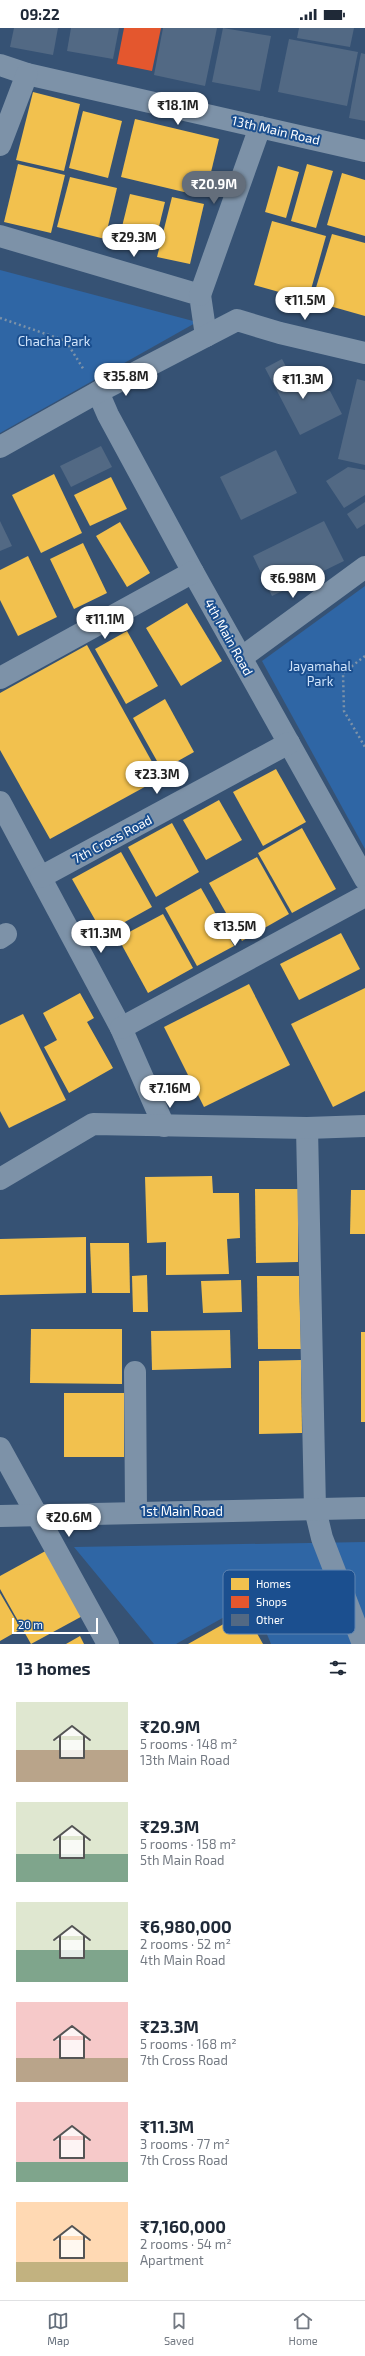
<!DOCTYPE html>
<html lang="en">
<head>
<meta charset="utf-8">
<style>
	:root { --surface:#fff; --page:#f2f2f3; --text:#1f2937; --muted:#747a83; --line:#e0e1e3; --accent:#646e7b }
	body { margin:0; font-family:"Exo 2",sans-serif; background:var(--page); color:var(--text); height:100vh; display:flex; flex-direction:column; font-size:15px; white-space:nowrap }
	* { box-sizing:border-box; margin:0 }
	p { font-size:13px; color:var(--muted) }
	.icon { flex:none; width:22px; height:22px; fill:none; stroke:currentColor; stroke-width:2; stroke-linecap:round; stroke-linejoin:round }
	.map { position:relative; height:1616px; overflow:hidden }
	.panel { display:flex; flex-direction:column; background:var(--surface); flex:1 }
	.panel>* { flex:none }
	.scale { position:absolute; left:12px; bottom:10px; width:86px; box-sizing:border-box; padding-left:4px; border:2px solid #fff; border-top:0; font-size:11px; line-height:14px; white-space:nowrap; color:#fff; -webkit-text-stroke:3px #1b4f8f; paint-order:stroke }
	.price { position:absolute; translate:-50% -34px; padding:0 9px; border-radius:14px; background:#fff; color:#222; font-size:13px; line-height:26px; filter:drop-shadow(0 1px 2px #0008) }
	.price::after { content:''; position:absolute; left:50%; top:24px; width:12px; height:9px; margin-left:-6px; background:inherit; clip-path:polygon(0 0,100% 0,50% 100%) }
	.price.selected { background:var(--accent); color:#fff }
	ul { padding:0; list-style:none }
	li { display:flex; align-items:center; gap:12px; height:100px; padding:0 16px }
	li span { display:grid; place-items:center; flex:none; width:112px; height:80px; border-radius:0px; color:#555 }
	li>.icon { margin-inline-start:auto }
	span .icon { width:48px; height:48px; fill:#fffc; stroke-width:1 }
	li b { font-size:17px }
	h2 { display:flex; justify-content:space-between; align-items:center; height:48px; padding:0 16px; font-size:17px }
	.status { display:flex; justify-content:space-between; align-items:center; height:28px; padding:0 20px; background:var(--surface); direction:ltr }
	.status svg { height:11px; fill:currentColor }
	.tab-bar { display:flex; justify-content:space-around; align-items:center; height:56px; border-top:1px solid var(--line); background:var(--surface); font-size:11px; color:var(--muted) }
	.tab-bar a { display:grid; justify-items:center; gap:2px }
	.tab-bar .selected { color:var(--accent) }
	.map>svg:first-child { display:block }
	.green { fill:#2f66a5 }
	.homes { fill:#f2c14e }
	.shops { fill:#e4572e }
	.building { fill:#526984 }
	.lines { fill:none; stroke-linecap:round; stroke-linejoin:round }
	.path { stroke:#7d92a8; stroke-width:2.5; stroke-dasharray:2 3; stroke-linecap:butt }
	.minor { stroke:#7d92a8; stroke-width:22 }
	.labels { text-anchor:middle; stroke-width:4; stroke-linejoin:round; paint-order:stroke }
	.street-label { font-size:13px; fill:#fff; stroke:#1b4f8f }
	.park-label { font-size:13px; fill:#cfe3fa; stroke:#1b4f8f }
	.key { fill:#1b4f8f; stroke:#5f84b1; stroke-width:1 }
	.key-label { font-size:11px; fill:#fff }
</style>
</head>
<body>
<div class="status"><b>09:22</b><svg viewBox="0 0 49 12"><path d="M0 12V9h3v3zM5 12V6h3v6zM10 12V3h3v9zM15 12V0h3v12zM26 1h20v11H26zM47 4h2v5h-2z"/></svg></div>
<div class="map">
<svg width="365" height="1616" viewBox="0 0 365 1616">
	<rect width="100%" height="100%" fill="#365274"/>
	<g class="green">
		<polygon points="0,242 197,294 0,405"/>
		<polygon points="365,558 365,821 262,633"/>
		<polygon points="365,1514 365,1616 271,1616 253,1573 176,1616 154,1616 74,1519"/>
	</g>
	<g class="homes">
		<polygon points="33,64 80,76 64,143 16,132"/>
		<polygon points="83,83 122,93 108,150 69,140"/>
		<polygon points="135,91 219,111 205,169 121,149"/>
		<polygon points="18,136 65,147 51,205 4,194"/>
		<polygon points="307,136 333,143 316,200 291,193"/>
		<polygon points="278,138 299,144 286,190 265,184"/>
		<polygon points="342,145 365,152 365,208 327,197"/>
		<polygon points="70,149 117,160 105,211 57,199"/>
		<polygon points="130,166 165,174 154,219 119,211"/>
		<polygon points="172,169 204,176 190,236 157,229"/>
		<polygon points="272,193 326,208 308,272 254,257"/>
		<polygon points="332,206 365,215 365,288 312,273"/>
		<polygon points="54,446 82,505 41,525 12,467"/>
		<polygon points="111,449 127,481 90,498 74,467"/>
		<polygon points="120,494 150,545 127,559 96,508"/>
		<polygon points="83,515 107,565 74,581 50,531"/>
		<polygon points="28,528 57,589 18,608 0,572 0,542"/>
		<polygon points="187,575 222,633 181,658 146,600"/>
		<polygon points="127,603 158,658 126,676 95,621"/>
		<polygon points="87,617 161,750 50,811 0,722 0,665"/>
		<polygon points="165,671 194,724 162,742 133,690"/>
		<polygon points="276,741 306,794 263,818 233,764"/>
		<polygon points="219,772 242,812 206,832 183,792"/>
		<polygon points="172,795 199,844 156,869 128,819"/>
		<polygon points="302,800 336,861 292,885 258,825"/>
		<polygon points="121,824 152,879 103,906 72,851"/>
		<polygon points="257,829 289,886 242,913 209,855"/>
		<polygon points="201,860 234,918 197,938 165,880"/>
		<polygon points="163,886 193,940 148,965 118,910"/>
		<polygon points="341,905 360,941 299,972 280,936"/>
		<polygon points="249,956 290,1037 204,1079 164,999"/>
		<polygon points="365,960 365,1063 333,1079 291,996"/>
		<polygon points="80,965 94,990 87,994 113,1040 69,1065 44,1019 57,1012 43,985"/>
		<polygon points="23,986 66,1072 9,1100 0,1083 0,997"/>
		<polygon points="212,1148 213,1165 239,1165 240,1210 227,1211 229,1246 166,1247 166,1214 147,1215 145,1149"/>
		<polygon points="255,1161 298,1161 298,1234 256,1235"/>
		<polygon points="351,1162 365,1162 365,1206 350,1206"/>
		<polygon points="86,1209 86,1265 0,1267 0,1211"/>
		<polygon points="90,1215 129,1215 130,1265 92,1265"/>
		<polygon points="147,1247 148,1284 133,1284 132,1248"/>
		<polygon points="257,1248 299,1248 301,1321 258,1321"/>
		<polygon points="241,1252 242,1284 203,1285 201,1253"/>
		<polygon points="31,1301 122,1301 122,1356 30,1355"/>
		<polygon points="230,1302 231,1340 152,1342 151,1303"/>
		<rect x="361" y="1304" width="4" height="90"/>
		<polygon points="301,1332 302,1405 259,1406 259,1333"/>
		<rect x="64" y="1365" width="60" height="64"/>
		<polygon points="51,1520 88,1585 31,1616 0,1561 0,1548"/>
		<polygon points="0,1565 21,1601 0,1613"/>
		<polygon points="245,1584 263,1616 188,1616"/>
		<polygon points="80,1608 84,1616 66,1616"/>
	</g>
	<polygon class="shops" points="124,0 161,0 152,43 117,36"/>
	<g class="building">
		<polygon points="14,0 58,0 53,27 10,19"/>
		<polygon points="71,0 119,0 113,31 67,23"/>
		<polygon points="163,0 217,0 205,58 154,47"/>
		<polygon points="223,0 271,8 260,63 212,54"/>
		<polygon points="299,0 354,0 350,19 297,10"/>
		<polygon points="289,11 358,24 347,78 278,64"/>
		<polygon points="361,25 365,26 365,93 349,90"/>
		<polygon points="282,331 298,361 330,363 342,386 300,407 265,340"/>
		<polygon points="357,351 365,353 365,437 338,431"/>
		<polygon points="101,418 112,439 71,459 60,438"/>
		<polygon points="276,422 297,465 241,492 220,449"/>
		<polygon points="348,439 365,442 365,467 344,480 326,453"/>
		<polygon points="365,474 365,496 357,501 347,486"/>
		<polygon points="0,493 12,518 0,523"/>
		<polygon points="324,493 344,533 272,568 253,528"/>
	</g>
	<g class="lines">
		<g class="path">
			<polyline points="0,290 66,313 84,342"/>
			<polyline points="365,628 343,645 344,683 365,719"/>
		</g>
		<g class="minor">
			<polyline points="0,37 27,46 365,123"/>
			<polyline points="0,117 27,46"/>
			<polyline points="0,208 200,267 206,308"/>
			<polyline points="200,267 260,99"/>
			<polyline points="98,364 108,387 193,544 365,851"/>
			<polyline points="0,419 98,364 237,292 280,305 365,325"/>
			<polyline points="241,630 365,539"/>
			<polyline points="0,650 193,544"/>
			<polyline points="0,774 121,1000 164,1098"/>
			<polyline points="41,849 289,715"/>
			<polyline points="0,910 6,906"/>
			<polyline points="121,1000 365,868"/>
			<polyline points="307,1100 315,1481 322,1510 363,1616"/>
			<polyline points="0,1151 93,1096 307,1100 365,1098"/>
			<polyline points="135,1344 136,1484"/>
			<polyline points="0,1420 108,1616"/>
			<polyline points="0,1488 365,1480"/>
		</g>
	</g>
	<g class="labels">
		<g class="street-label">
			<text transform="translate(276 102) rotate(13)" y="5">13th Main Road</text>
			<text transform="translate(229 609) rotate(61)" y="5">4th Main Road</text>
			<text transform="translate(112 811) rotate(-28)" y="5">7th Cross Road</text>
			<text x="182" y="1488">1st Main Road</text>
		</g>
		<g class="park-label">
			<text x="54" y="318">Chacha Park</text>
			<text x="320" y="643">Jayamahal<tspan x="320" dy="15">Park</tspan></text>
		</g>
	</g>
	<rect x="223" y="1542" width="132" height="64" rx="6" class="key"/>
	<rect x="231" y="1550" width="18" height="12" fill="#f2c14e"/>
	<rect x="231" y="1568" width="18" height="12" fill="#e4572e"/>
	<rect x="231" y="1586" width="18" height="12" fill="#526984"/>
	<g class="key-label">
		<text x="256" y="1560">Homes</text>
		<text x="256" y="1578">Shops</text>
		<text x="256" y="1596">Other</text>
	</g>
</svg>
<div class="scale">20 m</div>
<b class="price" style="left:178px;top:98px">₹18.1M</b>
<b class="price selected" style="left:214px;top:177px">₹20.9M</b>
<b class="price" style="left:134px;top:230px">₹29.3M</b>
<b class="price" style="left:305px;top:293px">₹11.5M</b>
<b class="price" style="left:126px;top:369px">₹35.8M</b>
<b class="price" style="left:303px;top:372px">₹11.3M</b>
<b class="price" style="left:293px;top:571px">₹6.98M</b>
<b class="price" style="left:105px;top:612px">₹11.1M</b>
<b class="price" style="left:157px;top:767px">₹23.3M</b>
<b class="price" style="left:235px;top:919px">₹13.5M</b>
<b class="price" style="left:101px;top:926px">₹11.3M</b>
<b class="price" style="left:170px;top:1081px">₹7.16M</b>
<b class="price" style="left:69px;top:1510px">₹20.6M</b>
</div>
<section class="panel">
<h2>13 homes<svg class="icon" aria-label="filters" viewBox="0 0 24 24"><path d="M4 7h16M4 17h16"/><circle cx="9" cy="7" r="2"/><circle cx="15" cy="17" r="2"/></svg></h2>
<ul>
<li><span style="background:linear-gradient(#dfe7d0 60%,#b9a48a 0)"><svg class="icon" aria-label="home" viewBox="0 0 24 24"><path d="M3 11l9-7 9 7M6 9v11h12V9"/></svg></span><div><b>₹20.9M</b><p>5 rooms · 148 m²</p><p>13th Main Road</p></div></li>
<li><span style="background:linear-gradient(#dfe7d0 65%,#7fa58c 0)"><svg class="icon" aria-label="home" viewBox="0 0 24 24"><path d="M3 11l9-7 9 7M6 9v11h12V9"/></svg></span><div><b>₹29.3M</b><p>5 rooms · 158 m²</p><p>5th Main Road</p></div></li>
<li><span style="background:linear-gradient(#dfe7d0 60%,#7fa58c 0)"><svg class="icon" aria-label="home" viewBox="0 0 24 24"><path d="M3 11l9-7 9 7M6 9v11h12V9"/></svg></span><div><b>₹6,980,000</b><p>2 rooms · 52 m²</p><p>4th Main Road</p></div></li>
<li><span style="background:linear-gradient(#f6c9c9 70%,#b9a48a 0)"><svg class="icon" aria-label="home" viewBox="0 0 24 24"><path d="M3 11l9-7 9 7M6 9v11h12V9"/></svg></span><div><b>₹23.3M</b><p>5 rooms · 168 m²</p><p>7th Cross Road</p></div></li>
<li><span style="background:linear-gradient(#f6c9c9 75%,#7fa58c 0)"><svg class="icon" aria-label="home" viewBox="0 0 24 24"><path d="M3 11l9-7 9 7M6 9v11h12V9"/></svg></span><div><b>₹11.3M</b><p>3 rooms · 77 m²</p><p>7th Cross Road</p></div></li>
<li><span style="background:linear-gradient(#ffd9b3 75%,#c2b280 0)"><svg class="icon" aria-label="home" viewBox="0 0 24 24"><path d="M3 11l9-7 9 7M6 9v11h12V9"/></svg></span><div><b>₹7,160,000</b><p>2 rooms · 54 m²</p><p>Apartment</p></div></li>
</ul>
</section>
<nav class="tab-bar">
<a class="selected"><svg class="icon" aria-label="map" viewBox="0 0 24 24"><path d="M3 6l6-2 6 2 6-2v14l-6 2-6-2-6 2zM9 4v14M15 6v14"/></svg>Map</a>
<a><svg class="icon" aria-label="saved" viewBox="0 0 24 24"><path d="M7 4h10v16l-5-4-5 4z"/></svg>Saved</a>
<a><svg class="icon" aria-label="home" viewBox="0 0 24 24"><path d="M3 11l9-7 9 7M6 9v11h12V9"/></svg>Home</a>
</nav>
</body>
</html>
